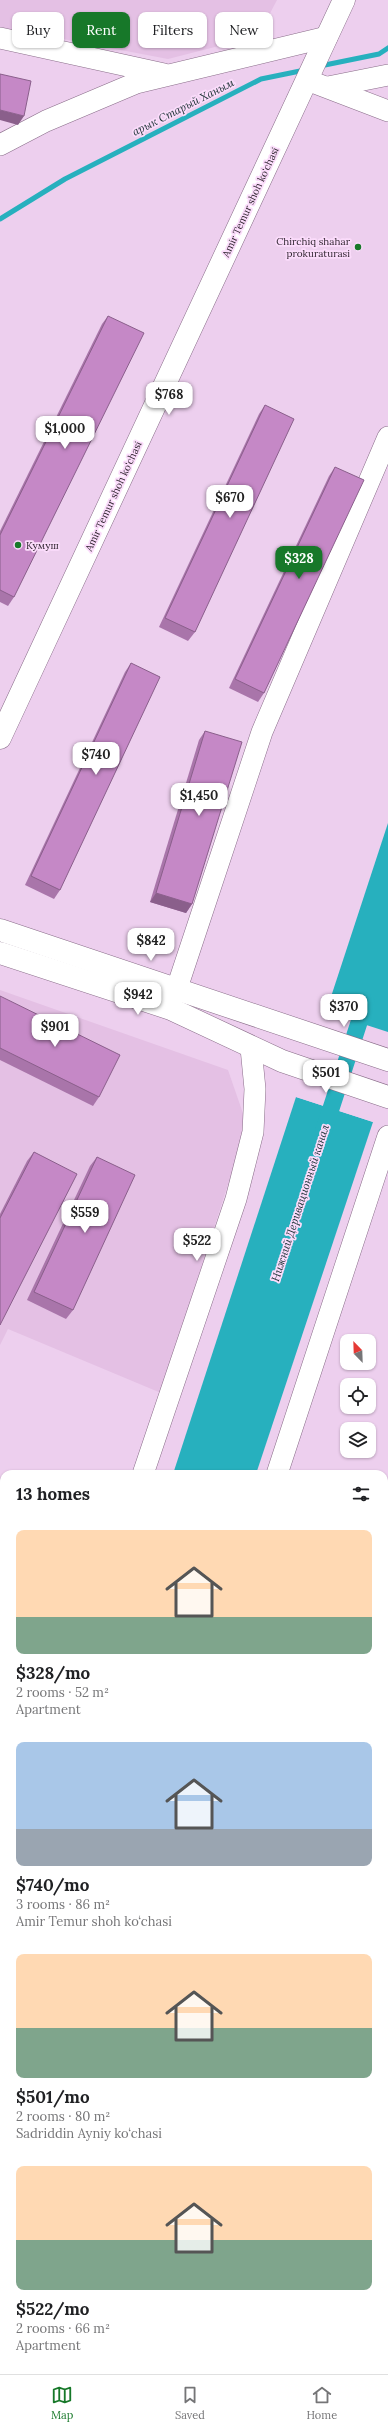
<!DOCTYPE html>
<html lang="en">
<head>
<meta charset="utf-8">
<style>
	:root { --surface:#fff; --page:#f2f2f2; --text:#202124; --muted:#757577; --line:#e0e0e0; --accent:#177829 }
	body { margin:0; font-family:Lora,serif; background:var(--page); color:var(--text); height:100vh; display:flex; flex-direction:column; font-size:15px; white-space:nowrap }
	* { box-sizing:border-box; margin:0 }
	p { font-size:13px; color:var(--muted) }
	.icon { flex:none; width:22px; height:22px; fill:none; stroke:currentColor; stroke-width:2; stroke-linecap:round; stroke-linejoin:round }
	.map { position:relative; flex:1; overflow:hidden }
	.details { position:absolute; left:0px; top:1470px; width:388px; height:904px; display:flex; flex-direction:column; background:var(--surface); border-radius:12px 12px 0 0; box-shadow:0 1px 3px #0004 }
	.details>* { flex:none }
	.top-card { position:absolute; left:12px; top:12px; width:364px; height:36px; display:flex; gap:8px }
	.needle { width:26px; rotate:337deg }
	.fabs { position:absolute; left:340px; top:1334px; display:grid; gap:8px }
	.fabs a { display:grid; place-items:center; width:36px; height:36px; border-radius:8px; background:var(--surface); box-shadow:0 1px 3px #0004; font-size:20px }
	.price { position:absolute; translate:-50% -34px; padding:0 9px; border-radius:8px; background:#fff; color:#222; font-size:13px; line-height:26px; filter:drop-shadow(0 1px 2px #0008) }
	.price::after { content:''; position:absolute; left:50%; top:24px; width:12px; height:9px; margin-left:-6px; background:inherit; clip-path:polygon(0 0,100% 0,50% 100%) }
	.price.on { background:var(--accent); color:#fff }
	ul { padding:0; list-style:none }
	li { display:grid; align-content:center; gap:8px; height:212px; padding:0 16px }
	li span { display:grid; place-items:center; height:124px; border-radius:8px; color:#555 }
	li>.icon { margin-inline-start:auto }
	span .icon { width:72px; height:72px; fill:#fffc; stroke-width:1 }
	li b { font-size:17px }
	h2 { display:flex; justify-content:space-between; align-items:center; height:48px; padding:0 16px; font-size:17px }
	.tag { padding:0 14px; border-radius:8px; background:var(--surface); box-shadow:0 1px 3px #0004; font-size:14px; line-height:36px }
	.tag.on { background:var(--accent); color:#fff }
	.menu { display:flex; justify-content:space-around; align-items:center; height:56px; border-top:1px solid var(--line); background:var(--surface); font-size:11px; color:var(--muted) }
	.menu a { display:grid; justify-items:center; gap:2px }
	.menu .on { color:var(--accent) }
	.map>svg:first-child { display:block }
	.built { fill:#e4c0e4 }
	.water { fill:#27b0be }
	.pier { fill:#edcfee }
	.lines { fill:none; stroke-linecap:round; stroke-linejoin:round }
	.stream { stroke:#27b0be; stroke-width:5 }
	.canal { stroke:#27b0be; stroke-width:17 }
	.minor-casing { stroke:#896d89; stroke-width:22 }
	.major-casing { stroke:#896d89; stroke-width:23 }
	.minor { stroke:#fff; stroke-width:21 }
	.major { stroke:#fff; stroke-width:22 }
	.wall { fill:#a975aa }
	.shaded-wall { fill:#8a5f8b }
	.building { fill:#c588c6; stroke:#8a5f8b }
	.poi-dot { fill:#177829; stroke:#fbdcfb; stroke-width:1.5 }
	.labels { text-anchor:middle; stroke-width:3.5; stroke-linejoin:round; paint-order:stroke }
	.street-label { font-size:10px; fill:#322732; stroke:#fbdcfb }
	.poi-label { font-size:10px; fill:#322732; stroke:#fbdcfb; text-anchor:end }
	.water-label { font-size:11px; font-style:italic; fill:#1a3033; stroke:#fbdcfb }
</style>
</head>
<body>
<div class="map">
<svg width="388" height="2374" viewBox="0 0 388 2374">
	<rect width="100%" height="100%" fill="#edcfee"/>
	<g class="built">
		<polygon points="0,0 277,0 258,36 168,59 0,27"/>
		<polygon points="0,990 228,1070 247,1125 161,1393 8,1329 0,1345"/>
	</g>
	<g class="water">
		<polygon points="388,823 388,1032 326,1012"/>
		<polygon points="296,1097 373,1122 256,1474 173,1474"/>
		<polygon points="384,2249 388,2251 388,2345 384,2341"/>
	</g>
	<polygon class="pier" points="296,1095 373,1120 373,1122 296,1097"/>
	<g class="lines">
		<g class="stream">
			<polyline points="320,66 379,54 388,48"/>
			<polyline points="0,219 65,179 261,79 305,70"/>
		</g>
		<g class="canal">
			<polyline points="324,1130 366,1001"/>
			<polyline points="184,2374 186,2370"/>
			<polyline points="362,2374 364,2370"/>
		</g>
		<g class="minor-casing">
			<g id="minor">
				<polyline points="0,38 164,74"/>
				<polyline points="307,80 388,111"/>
				<polyline points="328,87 388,75"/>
				<polyline points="0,145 46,121 136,83 327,37"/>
				<polyline points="177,988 262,732 388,437"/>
				<polyline points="143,1474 236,1199 253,1132 255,1089 251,1048"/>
				<polyline points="277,1474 388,1136"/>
				<polyline points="0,1892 4,1883"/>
				<polyline points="384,2044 388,2043"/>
				<polyline points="102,2374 111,2370"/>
				<polyline points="209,2374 210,2370"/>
				<polyline points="238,2374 239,2370"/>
			</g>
		</g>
		<g class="major-casing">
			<g id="major">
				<polyline points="0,738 344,0"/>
				<polyline points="0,930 388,1060"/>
				<polyline points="0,953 171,1009 282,1061 388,1097"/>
			</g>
		</g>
		<use href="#minor" class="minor"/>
		<use href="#major" class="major"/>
	</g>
	<g class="wall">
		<polygon points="108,316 14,597 8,606 0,602 0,531 102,324"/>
		<polygon points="265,405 195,632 188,641 159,627 259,414"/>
		<polygon points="335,467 264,693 258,702 229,688 329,476"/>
		<polygon points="131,663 60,890 54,899 25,885 125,672"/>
		<polygon points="205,731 192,904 186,913 150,902 199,740"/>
		<polygon points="0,996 99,1097 93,1106 0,1060"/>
		<polygon points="34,1152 0,1325 0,1214 27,1161"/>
		<polygon points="97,1157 73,1310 66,1319 27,1300 90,1166"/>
		<polygon points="19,2370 56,2370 55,2374 18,2374"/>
	</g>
	<g class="shaded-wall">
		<polygon points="0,110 24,116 18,125 0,120"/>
		<polygon points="156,893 192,904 186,913 150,902"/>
	</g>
	<g class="building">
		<polygon points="0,74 31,81 24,116 0,110"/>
		<polygon points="108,316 144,333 14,597 0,590 0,535"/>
		<polygon points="265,405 294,419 195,632 165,618"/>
		<polygon points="335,467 364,480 264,693 235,679"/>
		<polygon points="131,663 160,677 60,890 31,876"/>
		<polygon points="205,731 242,742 192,904 156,893"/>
		<polygon points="0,996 120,1055 99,1097 0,1048"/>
		<polygon points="34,1152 77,1174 0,1325 0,1218"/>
		<polygon points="97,1157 135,1175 73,1310 34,1292"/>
		<polygon points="0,1520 4,1522 4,1611 0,1621"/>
		<polygon points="22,2370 56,2370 55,2374 22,2374"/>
	</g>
	<g class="poi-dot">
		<circle cx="358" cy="247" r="4"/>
		<circle cx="18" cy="545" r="4"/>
	</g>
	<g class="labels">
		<g class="street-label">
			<text transform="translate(250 202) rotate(-65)" y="4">Amir Temur shoh ko‘chasi</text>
			<text transform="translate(113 496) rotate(-65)" y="4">Amir Temur shoh ko‘chasi</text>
		</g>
		<g class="poi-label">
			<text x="350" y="245">Chirchiq shahar<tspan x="350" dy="12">prokuraturasi</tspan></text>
			<text x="26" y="549" text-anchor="start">Кумуш</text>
		</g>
		<g class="water-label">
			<text transform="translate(183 107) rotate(-27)" y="4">арык Старый Ханым</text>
			<text transform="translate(300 1203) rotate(-72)" y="4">Нижний Деривационный канал</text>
		</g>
	</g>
</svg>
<div class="fabs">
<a><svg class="needle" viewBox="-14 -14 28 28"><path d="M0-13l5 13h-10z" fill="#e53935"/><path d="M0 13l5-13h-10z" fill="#757577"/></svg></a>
<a><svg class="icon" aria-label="locate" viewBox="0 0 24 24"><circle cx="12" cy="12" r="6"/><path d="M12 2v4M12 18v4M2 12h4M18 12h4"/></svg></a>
<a><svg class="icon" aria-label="layers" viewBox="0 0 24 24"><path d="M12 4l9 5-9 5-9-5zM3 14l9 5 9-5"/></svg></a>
</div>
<b class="price" style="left:169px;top:416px">$768</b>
<b class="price" style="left:65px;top:450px">$1,000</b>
<b class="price" style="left:230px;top:519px">$670</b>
<b class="price on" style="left:299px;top:580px">$328</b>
<b class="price" style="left:96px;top:776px">$740</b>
<b class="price" style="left:199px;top:817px">$1,450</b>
<b class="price" style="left:151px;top:962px">$842</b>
<b class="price" style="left:138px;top:1016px">$942</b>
<b class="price" style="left:344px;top:1028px">$370</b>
<b class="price" style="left:55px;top:1048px">$901</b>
<b class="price" style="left:326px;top:1094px">$501</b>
<b class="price" style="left:85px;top:1234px">$559</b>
<b class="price" style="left:197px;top:1262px">$522</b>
<div class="top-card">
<a class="tag">Buy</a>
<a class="tag on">Rent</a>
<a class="tag">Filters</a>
<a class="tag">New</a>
</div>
<section class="details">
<h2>13 homes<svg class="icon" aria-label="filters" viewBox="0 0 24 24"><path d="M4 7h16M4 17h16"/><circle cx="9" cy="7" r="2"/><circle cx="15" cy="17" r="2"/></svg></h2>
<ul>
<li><span style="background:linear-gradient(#ffd9b3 70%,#7fa58c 0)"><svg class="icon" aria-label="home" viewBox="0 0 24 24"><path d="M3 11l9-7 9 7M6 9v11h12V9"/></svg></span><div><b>$328/mo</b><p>2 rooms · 52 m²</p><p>Apartment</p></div></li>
<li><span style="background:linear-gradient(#a9c7e8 70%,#9aa5b1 0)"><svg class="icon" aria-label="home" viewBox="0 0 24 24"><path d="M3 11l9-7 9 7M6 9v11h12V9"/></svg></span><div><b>$740/mo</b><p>3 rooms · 86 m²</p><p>Amir Temur shoh ko‘chasi</p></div></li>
<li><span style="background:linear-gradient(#ffd9b3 60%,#7fa58c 0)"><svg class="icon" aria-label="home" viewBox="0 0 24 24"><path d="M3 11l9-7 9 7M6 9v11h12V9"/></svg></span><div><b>$501/mo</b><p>2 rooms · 80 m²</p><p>Sadriddin Ayniy ko‘chasi</p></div></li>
<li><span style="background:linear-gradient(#ffd9b3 60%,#7fa58c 0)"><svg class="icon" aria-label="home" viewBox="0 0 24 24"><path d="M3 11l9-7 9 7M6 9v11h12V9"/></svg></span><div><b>$522/mo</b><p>2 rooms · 66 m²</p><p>Apartment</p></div></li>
</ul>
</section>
</div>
<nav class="menu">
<a class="on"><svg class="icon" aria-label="map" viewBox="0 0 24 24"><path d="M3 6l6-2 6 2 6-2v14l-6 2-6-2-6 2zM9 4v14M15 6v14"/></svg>Map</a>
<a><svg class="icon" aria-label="saved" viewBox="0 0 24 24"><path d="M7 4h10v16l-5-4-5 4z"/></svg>Saved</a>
<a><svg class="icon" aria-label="home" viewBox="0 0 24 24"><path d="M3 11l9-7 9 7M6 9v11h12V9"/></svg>Home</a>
</nav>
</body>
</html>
